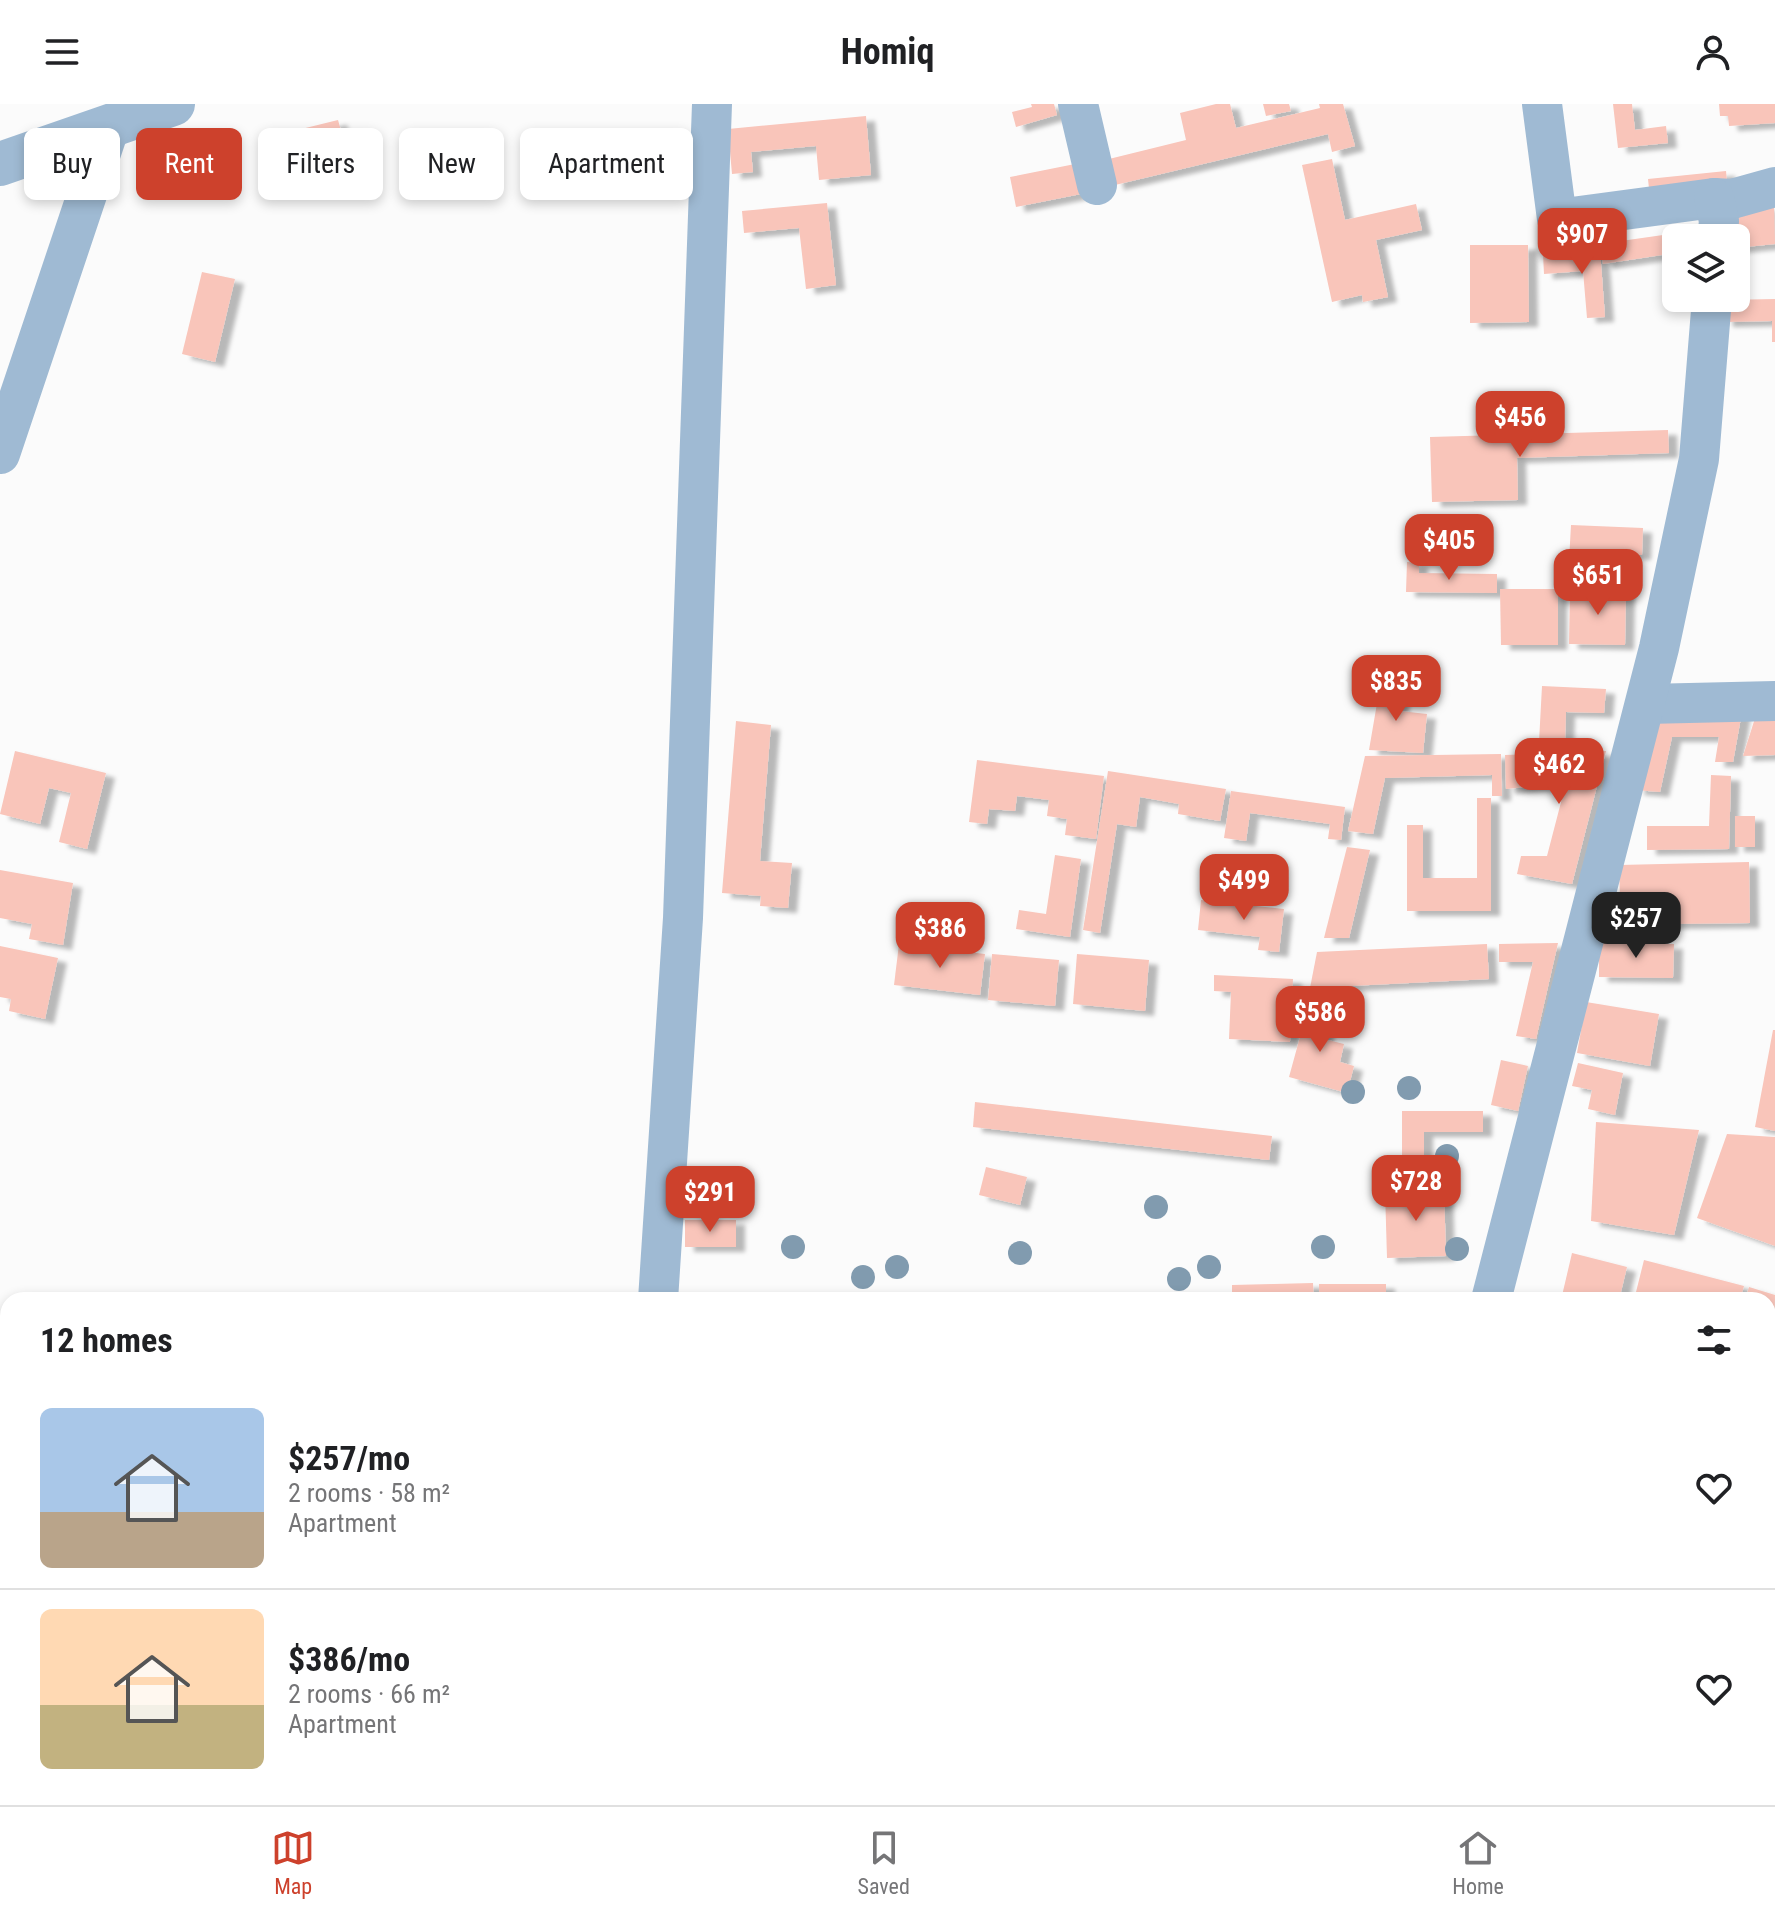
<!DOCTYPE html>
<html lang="en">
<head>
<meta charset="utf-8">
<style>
	:root { --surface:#fff; --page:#f2f2f2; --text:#202124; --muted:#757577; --line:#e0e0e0; --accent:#cd412c }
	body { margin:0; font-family:"Roboto Condensed",sans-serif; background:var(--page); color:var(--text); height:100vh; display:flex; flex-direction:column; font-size:30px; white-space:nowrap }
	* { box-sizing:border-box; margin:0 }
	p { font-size:26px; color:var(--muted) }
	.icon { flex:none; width:44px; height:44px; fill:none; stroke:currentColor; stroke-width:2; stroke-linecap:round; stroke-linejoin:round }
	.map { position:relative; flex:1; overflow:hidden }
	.side { position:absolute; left:0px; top:1188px; width:1776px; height:514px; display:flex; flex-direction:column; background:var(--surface); border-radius:24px 24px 0 0; box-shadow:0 4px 12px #0003 }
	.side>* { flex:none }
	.banner { position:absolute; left:24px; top:24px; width:800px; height:72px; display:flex; gap:16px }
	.fabs { position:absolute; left:1662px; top:120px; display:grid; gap:16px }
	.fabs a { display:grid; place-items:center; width:88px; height:88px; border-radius:12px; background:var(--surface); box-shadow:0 4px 12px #0003; font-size:40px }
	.price { position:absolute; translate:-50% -68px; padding:0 18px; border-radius:16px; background:var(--accent); color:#fff; font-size:26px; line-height:52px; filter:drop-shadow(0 2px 4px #0008) }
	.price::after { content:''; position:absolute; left:50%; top:48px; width:24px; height:18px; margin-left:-12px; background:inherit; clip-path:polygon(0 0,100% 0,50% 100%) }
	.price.active { background:#222; color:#fff }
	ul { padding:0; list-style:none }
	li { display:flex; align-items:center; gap:24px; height:200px; padding:0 40px }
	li+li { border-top:2px solid var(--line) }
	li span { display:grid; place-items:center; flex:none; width:224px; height:160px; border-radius:12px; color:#555 }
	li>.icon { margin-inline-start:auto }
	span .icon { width:96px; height:96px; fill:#fffc; stroke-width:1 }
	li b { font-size:34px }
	h2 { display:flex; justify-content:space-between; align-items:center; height:96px; padding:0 40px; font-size:34px }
	.chip { padding:0 28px; border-radius:12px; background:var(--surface); box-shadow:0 4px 12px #0003; font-size:28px; line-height:72px }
	.chip.active { background:var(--accent); color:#fff }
	header { display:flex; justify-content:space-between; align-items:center; height:104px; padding:0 40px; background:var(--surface); font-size:36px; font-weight:700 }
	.tabs { display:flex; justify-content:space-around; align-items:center; height:112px; border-top:2px solid var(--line); background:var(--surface); font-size:22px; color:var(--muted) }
	.tabs a { display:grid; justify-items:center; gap:4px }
	.tabs .active { color:var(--accent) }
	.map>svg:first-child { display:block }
	.building { fill:#f9c5ba; filter:url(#shadow) }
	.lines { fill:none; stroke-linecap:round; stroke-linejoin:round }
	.minor { stroke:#9fbad3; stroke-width:40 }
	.tertiary { stroke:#9fbad3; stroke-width:44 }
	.tree { fill:#819baf }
</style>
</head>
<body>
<header><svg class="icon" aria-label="menu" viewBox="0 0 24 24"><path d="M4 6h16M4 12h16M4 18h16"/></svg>Homiq<svg class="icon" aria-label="person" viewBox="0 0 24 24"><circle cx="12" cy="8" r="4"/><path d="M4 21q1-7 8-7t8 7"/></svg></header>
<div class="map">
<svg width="1775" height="1701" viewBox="0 0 1775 1701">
	<defs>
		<filter id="shadow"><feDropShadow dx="9" dy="5" stdDeviation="2" flood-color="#0004"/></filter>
	</defs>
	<rect width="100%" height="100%" fill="#fbfbfb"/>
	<g class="building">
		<polygon points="1031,0 1054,0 1057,11 1016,23 1012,8 1032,3"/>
		<polygon points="1216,0 1230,0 1236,24 1320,4 1319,0 1343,0 1355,42 1332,48 1328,30 1115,81 1109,55 1186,36 1180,9"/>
		<polygon points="1263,0 1289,0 1291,7 1266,12"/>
		<polygon points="1613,0 1632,0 1635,26 1666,22 1668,39 1618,44"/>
		<polygon points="1719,0 1775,0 1775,19 1729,22 1728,12 1720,12"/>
		<polygon points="866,12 871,71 819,76 816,42 751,48 753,68 732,70 728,25"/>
		<polygon points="338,16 347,48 277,66 269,33"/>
		<polygon points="1332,55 1345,116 1416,100 1422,126 1376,136 1388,193 1363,198 1362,191 1332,198 1302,61"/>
		<polygon points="1075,60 1081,90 1016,103 1010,73"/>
		<polygon points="1726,67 1728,86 1650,94 1648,75"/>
		<polygon points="827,99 836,181 806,185 799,124 744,129 742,107"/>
		<polygon points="1774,101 1775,140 1736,144 1729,107"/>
		<polygon points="1684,128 1685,134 1676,134 1676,194 1669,195 1662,151 1603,160 1600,140"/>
		<polygon points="1470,141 1528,141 1529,218 1470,219"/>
		<polygon points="1600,146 1605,213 1587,214 1583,167 1544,170 1543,150"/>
		<polygon points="202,168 235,175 215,258 182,250"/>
		<polygon points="1775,195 1775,238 1772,238 1772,217 1724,218 1724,196"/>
		<polygon points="1668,326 1669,349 1517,354 1518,396 1432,398 1430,333"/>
		<polygon points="1571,421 1643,424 1642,451 1592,449 1591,476 1568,475"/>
		<polygon points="1407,458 1419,459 1419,469 1497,470 1497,489 1406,488"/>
		<polygon points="1500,485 1558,485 1558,541 1501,541"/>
		<polygon points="1570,486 1626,486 1625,541 1569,540"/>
		<polygon points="1381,576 1402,578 1400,607 1427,610 1423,649 1369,646"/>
		<polygon points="1542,582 1606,585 1604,609 1566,608 1565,640 1539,638"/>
		<polygon points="1651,608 1742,608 1733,658 1715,658 1719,633 1672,633 1660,688 1635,686"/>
		<polygon points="1775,610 1775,651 1743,652 1756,611"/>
		<polygon points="736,617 771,621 760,757 792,759 788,804 760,802 761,792 722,789"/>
		<polygon points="15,647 106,669 87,745 59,738 71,689 49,684 40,720 0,710"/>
		<polygon points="1606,647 1572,780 1517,770 1521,752 1547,752 1566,679 1506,685 1505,651"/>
		<polygon points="1501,650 1502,692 1492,692 1492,671 1385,674 1373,730 1348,727 1365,652"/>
		<polygon points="977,656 1104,672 1096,735 1065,731 1067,715 1047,712 1049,696 1017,692 1015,707 989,705 987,720 969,718"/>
		<polygon points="1108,667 1226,685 1220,717 1178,710 1179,700 1140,693 1136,723 1117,720 1100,829 1083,826"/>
		<polygon points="1711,671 1731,672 1729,745 1647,746 1647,722 1709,722"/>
		<polygon points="1231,687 1345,703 1341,736 1328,735 1330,720 1250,709 1246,737 1224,734"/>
		<polygon points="1477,694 1491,694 1491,807 1407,807 1407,721 1423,721 1423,774 1477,774"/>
		<rect x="1735" y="712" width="20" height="31"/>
		<polygon points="1347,743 1370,746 1349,834 1324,834"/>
		<polygon points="1055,751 1081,755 1070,833 1016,825 1019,806 1046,810"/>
		<polygon points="1749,758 1750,819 1669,820 1668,796 1620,797 1619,761"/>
		<polygon points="0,766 73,779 63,841 29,835 32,820 0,814"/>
		<polygon points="1201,796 1284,805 1279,848 1258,846 1260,833 1198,826"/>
		<polygon points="1558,839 1536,935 1516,932 1533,858 1499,858 1499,840"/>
		<polygon points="1599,839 1674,840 1673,874 1599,873"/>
		<polygon points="899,840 985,850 980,891 894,881"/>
		<polygon points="1487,840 1489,875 1310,884 1317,848"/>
		<polygon points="0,842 58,854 45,915 9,907 11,895 0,893"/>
		<polygon points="992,850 1059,856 1055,902 988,896"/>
		<polygon points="1077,850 1149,856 1145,907 1073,900"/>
		<polygon points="1214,871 1293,875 1290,938 1229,935 1231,888 1214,887"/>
		<polygon points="1586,898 1659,910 1650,962 1577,949"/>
		<polygon points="1309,900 1332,907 1324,935 1344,940 1340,958 1354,962 1347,989 1289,973"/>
		<polygon points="1773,926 1775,926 1775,1027 1755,1023"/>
		<polygon points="1501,956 1528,962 1518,1007 1491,1001"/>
		<polygon points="1578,959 1623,969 1615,1011 1588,1005 1592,986 1572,982"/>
		<polygon points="975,998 1272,1032 1269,1056 973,1023"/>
		<polygon points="1402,1007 1483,1007 1483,1028 1424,1028 1424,1060 1402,1060"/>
		<polygon points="1596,1018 1699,1026 1674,1131 1591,1117"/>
		<polygon points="1727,1030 1775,1033 1775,1142 1697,1114"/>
		<polygon points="986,1063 1027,1073 1020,1101 979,1091"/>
		<polygon points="1444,1084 1446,1152 1387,1154 1385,1086"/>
		<rect x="685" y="1116" width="51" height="27"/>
		<polygon points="1572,1149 1627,1163 1619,1196 1561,1196"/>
		<polygon points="1644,1156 1744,1182 1740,1196 1706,1196 1677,1189 1675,1196 1634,1196"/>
		<polygon points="1313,1179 1314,1196 1232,1196 1232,1181"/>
		<rect x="1319" y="1180" width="67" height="16"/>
		<polygon points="1749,1183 1775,1191 1774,1234 1768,1232 1768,1196 1745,1196"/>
		<rect x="1768" y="1393" width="7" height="40"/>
		<polygon points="1768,1475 1775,1476 1775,1558 1768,1558"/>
		<rect x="1768" y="1618" width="7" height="70"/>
		<polygon points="1084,1694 1227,1694 1254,1700 1083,1701"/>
		<polygon points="1392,1694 1461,1694 1461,1701 1391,1701"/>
		<polygon points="1486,1694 1552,1694 1551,1701 1484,1701"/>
	</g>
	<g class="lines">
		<g class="minor">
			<polyline points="1078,0 1097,81"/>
			<polyline points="1542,0 1557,115 1714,94 1732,95 1775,83"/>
			<polyline points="1714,94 1719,117 1717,134"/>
			<polyline points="0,350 110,22"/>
			<polyline points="1646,600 1775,597"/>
			<polyline points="658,1196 683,814 712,0"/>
			<polyline points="1491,1196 1659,544 1699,355 1712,194"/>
			<polyline points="1768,1320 1775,1311"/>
			<polyline points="625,1701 626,1694"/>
			<polyline points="1360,1701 1362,1694"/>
			<polyline points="1590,1701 1594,1694"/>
		</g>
		<polyline class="tertiary" points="0,60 173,0"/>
	</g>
	<g class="tree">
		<circle cx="1409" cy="984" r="12"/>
		<circle cx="1353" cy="988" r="12"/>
		<circle cx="1447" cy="1052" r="12"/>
		<circle cx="1156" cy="1103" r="12"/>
		<circle cx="793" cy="1143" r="12"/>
		<circle cx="1323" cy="1143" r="12"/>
		<circle cx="1457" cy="1145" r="12"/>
		<circle cx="1020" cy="1149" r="12"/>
		<circle cx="897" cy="1163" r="12"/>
		<circle cx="1209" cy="1163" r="12"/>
		<circle cx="863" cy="1173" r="12"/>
		<circle cx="1179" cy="1175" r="12"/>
	</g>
</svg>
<div class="fabs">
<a><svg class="icon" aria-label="layers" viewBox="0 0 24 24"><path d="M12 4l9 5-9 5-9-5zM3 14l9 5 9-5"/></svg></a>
</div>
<b class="price" style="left:1582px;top:172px">$907</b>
<b class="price" style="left:1520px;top:355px">$456</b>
<b class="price" style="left:1449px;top:478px">$405</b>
<b class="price" style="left:1598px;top:513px">$651</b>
<b class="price" style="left:1396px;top:619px">$835</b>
<b class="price" style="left:1559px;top:702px">$462</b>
<b class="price" style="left:1244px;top:818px">$499</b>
<b class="price active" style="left:1636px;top:856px">$257</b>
<b class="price" style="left:940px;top:866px">$386</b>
<b class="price" style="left:1320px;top:950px">$586</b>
<b class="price" style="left:1416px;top:1119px">$728</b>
<b class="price" style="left:710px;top:1130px">$291</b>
<div class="banner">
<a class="chip">Buy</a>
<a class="chip active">Rent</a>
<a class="chip">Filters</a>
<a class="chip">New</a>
<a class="chip">Apartment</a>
</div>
<section class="side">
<h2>12 homes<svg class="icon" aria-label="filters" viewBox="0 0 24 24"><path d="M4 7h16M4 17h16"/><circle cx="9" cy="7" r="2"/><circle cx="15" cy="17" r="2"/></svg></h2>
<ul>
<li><span style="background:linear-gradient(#a9c7e8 65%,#b9a48a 0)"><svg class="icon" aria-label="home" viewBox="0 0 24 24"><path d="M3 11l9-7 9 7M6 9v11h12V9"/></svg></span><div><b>$257/mo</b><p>2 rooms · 58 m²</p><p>Apartment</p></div><svg class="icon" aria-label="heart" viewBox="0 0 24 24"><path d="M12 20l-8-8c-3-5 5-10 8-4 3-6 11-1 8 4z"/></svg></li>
<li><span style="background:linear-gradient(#ffd9b3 60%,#c2b280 0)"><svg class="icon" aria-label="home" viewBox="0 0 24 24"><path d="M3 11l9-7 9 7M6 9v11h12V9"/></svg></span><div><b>$386/mo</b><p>2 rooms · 66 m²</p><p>Apartment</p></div><svg class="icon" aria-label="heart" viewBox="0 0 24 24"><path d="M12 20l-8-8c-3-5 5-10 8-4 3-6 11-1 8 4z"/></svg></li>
</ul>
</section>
</div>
<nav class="tabs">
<a class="active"><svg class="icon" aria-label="map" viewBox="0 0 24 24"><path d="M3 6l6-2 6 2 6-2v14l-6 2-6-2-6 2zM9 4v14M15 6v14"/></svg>Map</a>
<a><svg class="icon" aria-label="saved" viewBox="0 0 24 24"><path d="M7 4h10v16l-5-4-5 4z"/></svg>Saved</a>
<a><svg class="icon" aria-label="home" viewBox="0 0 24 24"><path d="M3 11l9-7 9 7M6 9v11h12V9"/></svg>Home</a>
</nav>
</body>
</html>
